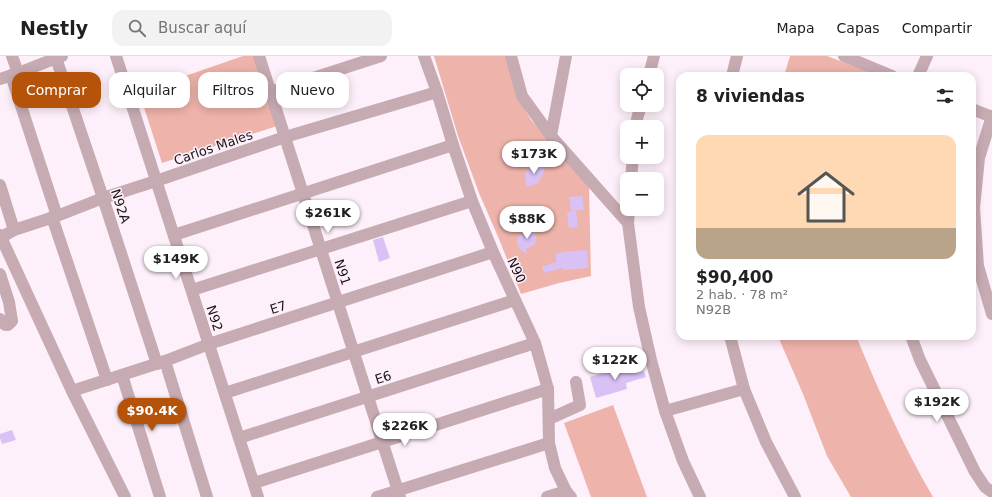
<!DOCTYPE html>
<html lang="es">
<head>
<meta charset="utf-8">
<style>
	:root { --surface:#fff; --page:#f2f2f2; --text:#202124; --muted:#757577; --line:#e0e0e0; --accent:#b45309 }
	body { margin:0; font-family:"DejaVu Sans",sans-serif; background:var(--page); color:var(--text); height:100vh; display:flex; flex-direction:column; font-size:15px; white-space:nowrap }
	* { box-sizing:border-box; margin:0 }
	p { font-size:13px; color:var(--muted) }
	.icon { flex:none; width:22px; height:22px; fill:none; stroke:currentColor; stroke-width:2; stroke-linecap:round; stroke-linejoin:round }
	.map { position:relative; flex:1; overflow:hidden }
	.panel { position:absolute; left:676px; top:16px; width:300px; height:268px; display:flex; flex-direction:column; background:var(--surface); border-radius:12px; box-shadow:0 2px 10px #0003 }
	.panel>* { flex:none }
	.hud { position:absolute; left:12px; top:16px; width:380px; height:36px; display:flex; gap:8px }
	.controls { position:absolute; left:620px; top:12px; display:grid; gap:8px }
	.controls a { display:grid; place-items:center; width:44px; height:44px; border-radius:8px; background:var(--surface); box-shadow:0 2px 10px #0003; font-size:20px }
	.price { position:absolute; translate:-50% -34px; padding:0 9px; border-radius:14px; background:#fff; color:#222; font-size:13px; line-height:26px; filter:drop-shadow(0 1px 2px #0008) }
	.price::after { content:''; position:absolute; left:50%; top:24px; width:12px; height:9px; margin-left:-6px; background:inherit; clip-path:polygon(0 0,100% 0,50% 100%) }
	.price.active { background:var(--accent); color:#fff }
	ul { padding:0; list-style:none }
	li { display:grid; align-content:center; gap:8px; height:212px; padding:0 20px }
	li span { display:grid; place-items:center; height:124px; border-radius:12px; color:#555 }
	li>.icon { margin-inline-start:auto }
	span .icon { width:72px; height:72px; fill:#fffc; stroke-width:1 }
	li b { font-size:17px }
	h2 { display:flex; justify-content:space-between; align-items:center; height:48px; padding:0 20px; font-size:17px }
	.tag { padding:0 14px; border-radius:12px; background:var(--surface); box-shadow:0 2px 10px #0003; font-size:14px; line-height:36px }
	.tag.active { background:var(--accent); color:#fff }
	header { display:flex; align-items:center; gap:24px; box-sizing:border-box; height:56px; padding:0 20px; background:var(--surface); border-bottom:1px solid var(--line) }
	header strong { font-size:19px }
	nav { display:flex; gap:22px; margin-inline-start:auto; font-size:14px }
	.search { width:280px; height:36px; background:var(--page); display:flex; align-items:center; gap:10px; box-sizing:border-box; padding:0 14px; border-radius:12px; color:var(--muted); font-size:15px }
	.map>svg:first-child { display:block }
	.green { fill:#eeb3aa }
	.building { fill:#dac1f5 }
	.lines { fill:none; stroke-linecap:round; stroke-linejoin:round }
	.minor { stroke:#c7abb2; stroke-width:12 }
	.labels { text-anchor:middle; stroke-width:3; stroke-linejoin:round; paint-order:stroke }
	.street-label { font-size:13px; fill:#1a1419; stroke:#fef0fa }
</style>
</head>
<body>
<header>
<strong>Nestly</strong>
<div class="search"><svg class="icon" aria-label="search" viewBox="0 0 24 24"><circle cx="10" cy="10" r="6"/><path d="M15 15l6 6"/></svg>Buscar aquí</div>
<nav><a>Mapa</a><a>Capas</a><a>Compartir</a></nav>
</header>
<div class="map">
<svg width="992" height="441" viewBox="0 0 992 441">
	<rect width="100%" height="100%" fill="#fef0fa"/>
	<g class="green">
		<polygon points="243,0 255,0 277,70 162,107 139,36"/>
		<polygon points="434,0 506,0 516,39 531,64 558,94 589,131 591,220 559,227 521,238 499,183 479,137 458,80"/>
		<polygon points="790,0 827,0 866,15 864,20 784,20"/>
		<path d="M779,280h77c23,55 47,110 77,161h-82l-24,-41 -24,-62 -23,-53z"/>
		<polygon points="613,349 647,441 591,441 564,367"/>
	</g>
	<g class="building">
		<polygon points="536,107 545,113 538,127 527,131 525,125 526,116 529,113"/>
		<polygon points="582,140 584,154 571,155 569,141"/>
		<polygon points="576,155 578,171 569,172 567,156"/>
		<polygon points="524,173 531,175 535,177 536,182 535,188 532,190 526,193 527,198 520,193 517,187 518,181 520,179 525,178"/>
		<polygon points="383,181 390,202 379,206 373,184"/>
		<polygon points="587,194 588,212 563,214 562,212 544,217 542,211 556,206 556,197 561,197 561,196"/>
		<polygon points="637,309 639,317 644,315 646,321 626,327 627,333 596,342 590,321 621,312 622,314"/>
		<polygon points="12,374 16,384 2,388 0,382 0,378"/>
	</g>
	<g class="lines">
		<g class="minor">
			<polyline points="12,0 18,17"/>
			<polyline points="116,0 258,441"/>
			<polyline points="259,0 400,441"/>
			<polyline points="424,0 437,36 453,89 472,145 493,196 535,287 548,333 549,387 555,412 566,435 571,441"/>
			<polyline points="511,0 522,40 551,80 628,167"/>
			<polyline points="844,0 892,20"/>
			<polyline points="56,2 103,142 157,308"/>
			<polyline points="11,19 57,160"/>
			<polyline points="649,19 654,0"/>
			<polyline points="732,20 737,0"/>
			<polyline points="918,20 927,0"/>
			<polyline points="0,23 18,17 62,0"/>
			<polyline points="270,36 381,0"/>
			<polyline points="972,53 992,61"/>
			<polyline points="992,60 979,102 974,152 978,210 992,258"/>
			<polyline points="636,71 637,63 641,49"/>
			<polyline points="551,80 566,0"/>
			<polyline points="631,123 633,101"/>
			<polyline points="0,129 14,174"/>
			<polyline points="629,153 628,167 639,251 651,304 665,355 683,405 700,441"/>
			<polyline points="52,161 107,324"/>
			<polyline points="0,179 72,335 125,441"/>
			<polyline points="174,179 453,89"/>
			<polyline points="0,182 14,174 57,160 103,142 156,125 285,81 437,36"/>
			<polyline points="0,218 9,246 12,265 8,269 5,269 0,263"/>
			<polyline points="192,234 472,145"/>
			<polyline points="730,280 744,333 766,386 795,441"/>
			<polyline points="911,280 920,304 975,416 985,431 992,436"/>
			<polyline points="165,305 207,441"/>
			<polyline points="122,319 160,441"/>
			<polyline points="72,335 165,305 209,288 493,196"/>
			<polyline points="225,337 515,244"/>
			<polyline points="665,355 744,333"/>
			<polyline points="549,363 580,349 576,326"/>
			<polyline points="239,382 535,287"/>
			<polyline points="254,427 548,333"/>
			<polyline points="377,441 549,387"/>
			<polyline points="547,441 566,435"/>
		</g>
	</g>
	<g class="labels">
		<g class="street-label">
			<text transform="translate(213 91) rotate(-19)" y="5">Carlos Males</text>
			<text transform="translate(121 150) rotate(72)" y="5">N92A</text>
			<text transform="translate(517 214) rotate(65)" y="5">N90</text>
			<text transform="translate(343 216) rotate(72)" y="5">N91</text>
			<text transform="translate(278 251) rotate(-18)" y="5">E7</text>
			<text transform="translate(215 262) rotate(72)" y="5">N92</text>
			<text transform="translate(383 321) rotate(-18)" y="5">E6</text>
		</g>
	</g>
</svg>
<div class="controls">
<a><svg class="icon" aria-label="locate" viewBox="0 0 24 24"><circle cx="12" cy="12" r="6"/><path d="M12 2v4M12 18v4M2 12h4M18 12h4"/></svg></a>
<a>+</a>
<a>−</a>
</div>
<b class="price" style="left:534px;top:119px">$173K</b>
<b class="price" style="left:328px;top:178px">$261K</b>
<b class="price" style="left:527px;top:184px">$88K</b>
<b class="price" style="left:176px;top:224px">$149K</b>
<b class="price" style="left:615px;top:325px">$122K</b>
<b class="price" style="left:937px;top:367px">$192K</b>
<b class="price active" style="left:152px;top:376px">$90.4K</b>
<b class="price" style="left:405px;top:391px">$226K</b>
<div class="hud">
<a class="tag active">Comprar</a>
<a class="tag">Alquilar</a>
<a class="tag">Filtros</a>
<a class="tag">Nuevo</a>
</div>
<section class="panel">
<h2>8 viviendas<svg class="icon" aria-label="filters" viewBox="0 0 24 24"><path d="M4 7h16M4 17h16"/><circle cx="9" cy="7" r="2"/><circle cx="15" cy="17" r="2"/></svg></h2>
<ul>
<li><span style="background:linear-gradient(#ffd9b3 75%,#b9a48a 0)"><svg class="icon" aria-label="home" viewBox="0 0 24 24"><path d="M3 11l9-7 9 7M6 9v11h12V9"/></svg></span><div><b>$90,400</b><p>2 hab. · 78 m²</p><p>N92B</p></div></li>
</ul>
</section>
</div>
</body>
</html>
